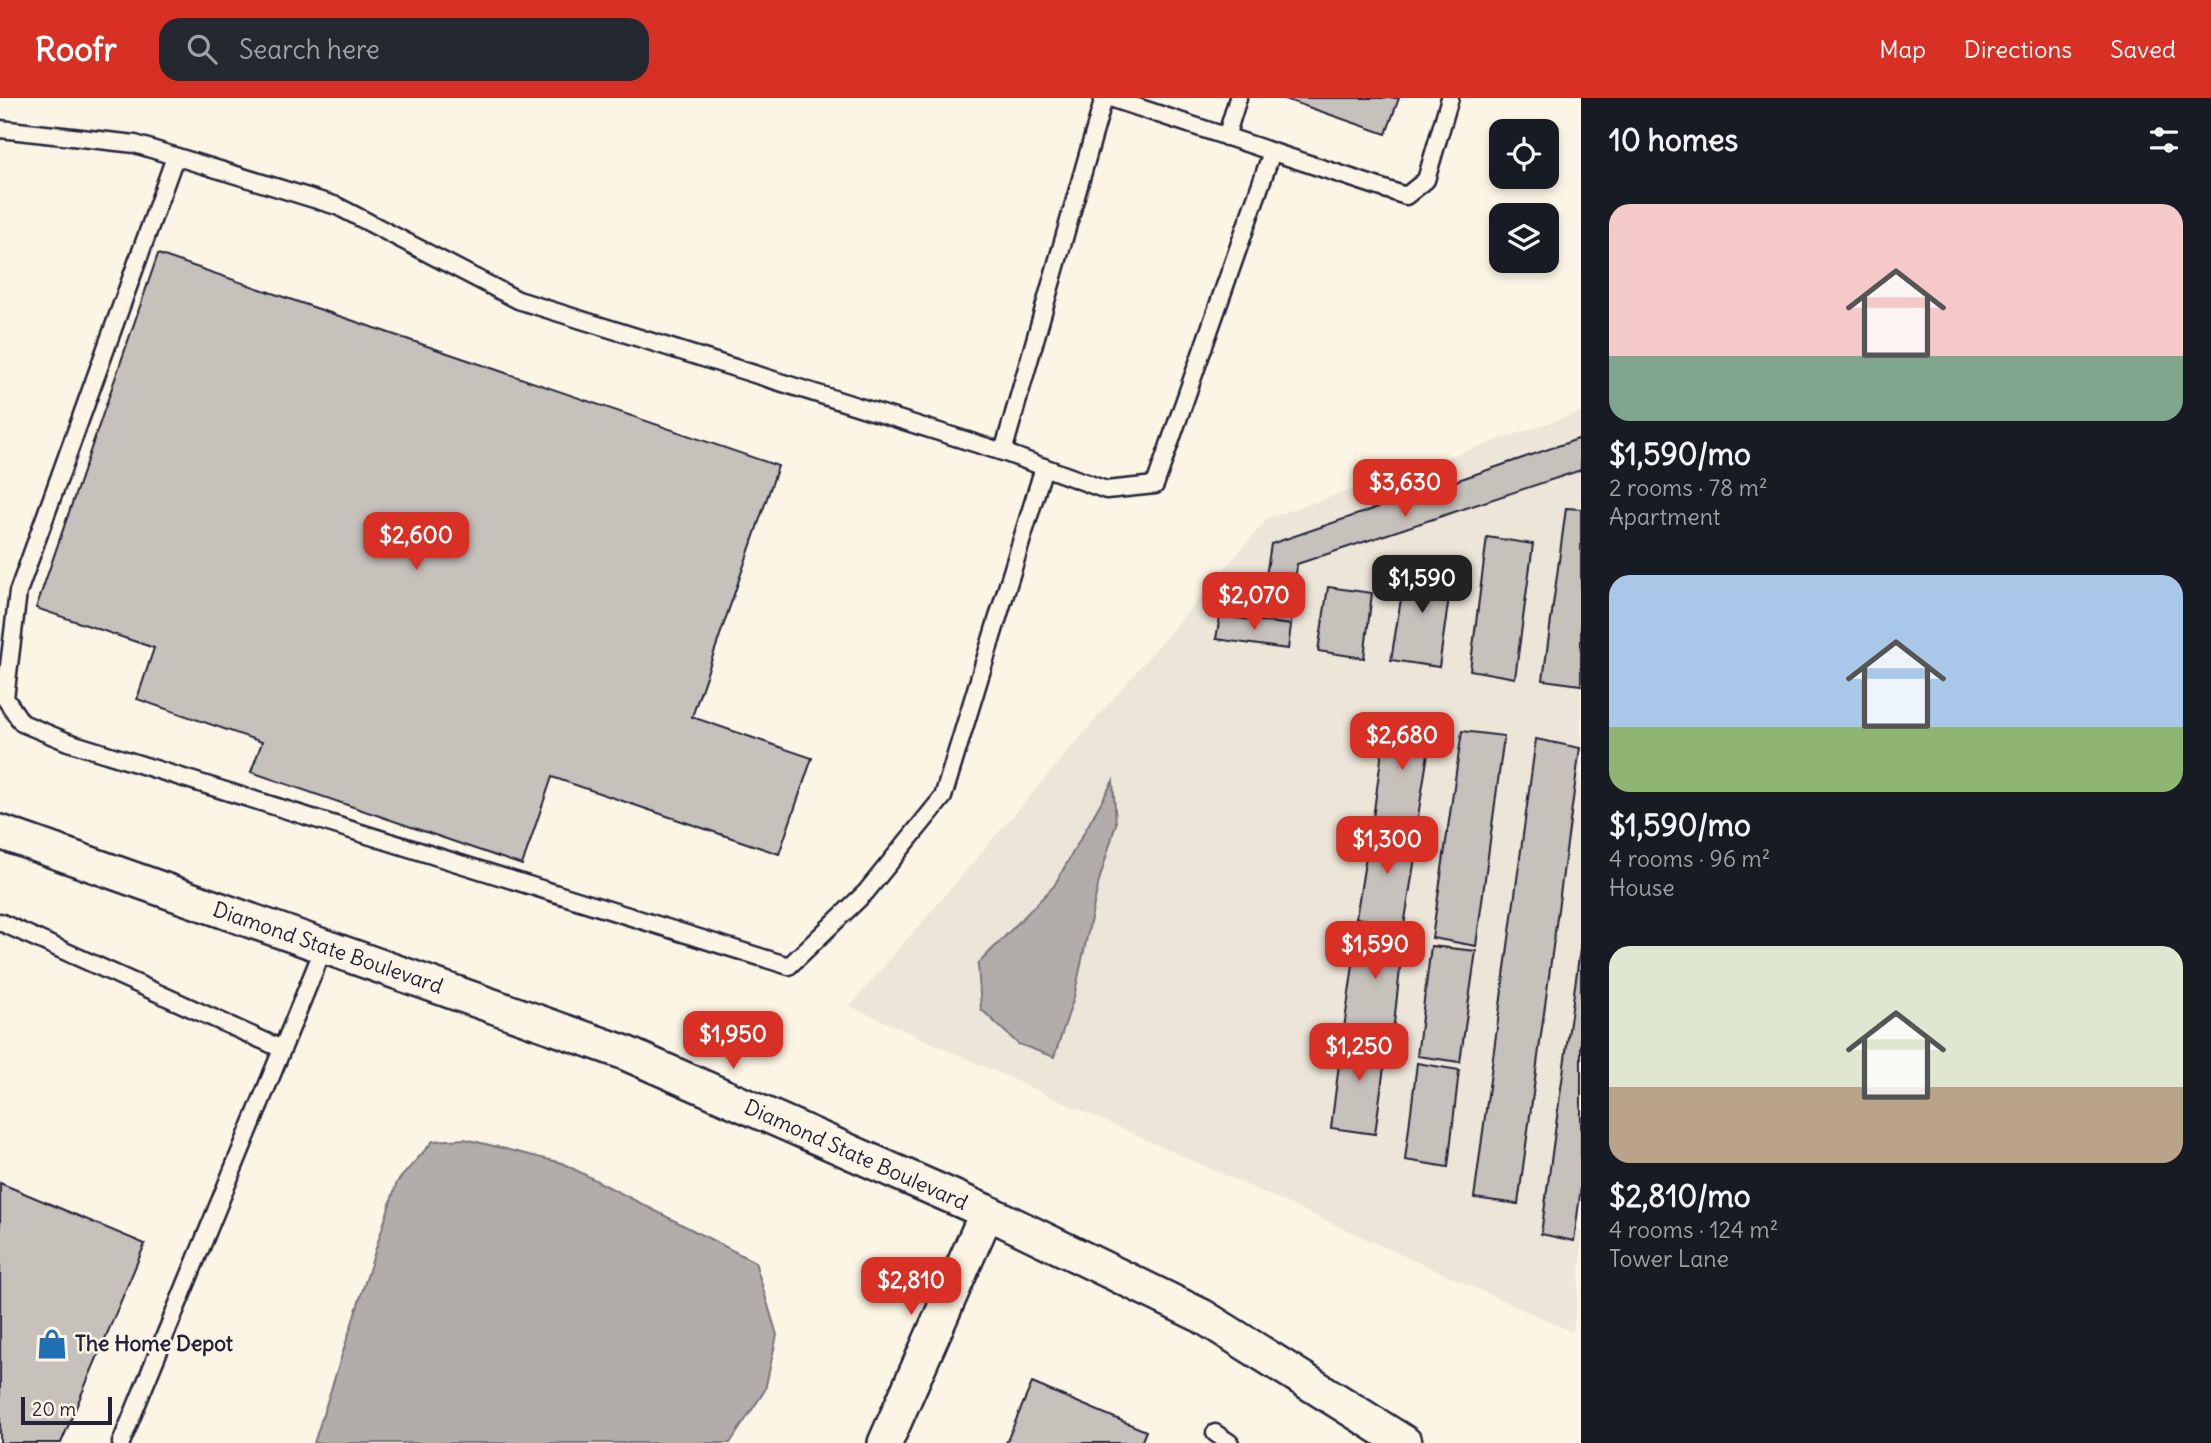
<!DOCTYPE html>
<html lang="en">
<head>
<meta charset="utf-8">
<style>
	:root { --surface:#171b24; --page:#242831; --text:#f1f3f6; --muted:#9ea1a6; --accent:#d93025 }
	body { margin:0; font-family:Delius,sans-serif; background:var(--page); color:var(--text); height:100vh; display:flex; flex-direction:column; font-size:26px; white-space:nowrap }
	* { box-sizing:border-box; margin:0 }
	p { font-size:23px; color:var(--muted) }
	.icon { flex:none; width:38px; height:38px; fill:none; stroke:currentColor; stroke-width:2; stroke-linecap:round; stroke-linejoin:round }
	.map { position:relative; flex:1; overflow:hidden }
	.sheet { display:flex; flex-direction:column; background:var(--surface); width:630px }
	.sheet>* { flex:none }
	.buttons { position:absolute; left:1489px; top:21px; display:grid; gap:14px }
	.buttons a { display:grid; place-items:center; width:70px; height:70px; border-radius:14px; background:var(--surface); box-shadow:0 4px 10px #0003; font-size:35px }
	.scale { position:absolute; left:21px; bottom:18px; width:91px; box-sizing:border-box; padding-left:7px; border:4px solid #22223b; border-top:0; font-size:19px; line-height:24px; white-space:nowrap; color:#22223b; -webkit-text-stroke:5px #fcf5e5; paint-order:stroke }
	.price { position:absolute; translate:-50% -60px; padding:0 16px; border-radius:14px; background:var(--accent); color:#fff; font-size:23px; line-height:46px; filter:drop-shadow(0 2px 4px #0008) }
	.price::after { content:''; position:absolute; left:50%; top:42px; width:21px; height:16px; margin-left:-10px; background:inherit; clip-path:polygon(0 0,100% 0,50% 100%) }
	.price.current { background:#222; color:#fff }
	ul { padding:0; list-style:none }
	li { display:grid; align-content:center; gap:14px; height:371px; padding:0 28px }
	li span { display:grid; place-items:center; height:217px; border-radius:21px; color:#555 }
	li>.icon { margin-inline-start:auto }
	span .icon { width:126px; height:126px; fill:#fffc; stroke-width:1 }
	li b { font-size:30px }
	h2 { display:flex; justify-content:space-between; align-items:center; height:84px; padding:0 28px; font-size:30px }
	header { display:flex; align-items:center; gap:42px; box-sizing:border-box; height:98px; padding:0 35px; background:var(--accent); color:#fff }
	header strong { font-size:33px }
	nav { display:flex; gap:38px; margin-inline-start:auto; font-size:24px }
	.search { width:490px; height:63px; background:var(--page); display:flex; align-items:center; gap:18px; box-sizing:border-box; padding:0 24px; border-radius:21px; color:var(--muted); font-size:26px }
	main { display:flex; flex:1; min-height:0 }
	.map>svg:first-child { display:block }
	.built { fill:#ece5d8 }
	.water { fill:#b2adab; stroke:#78757e; stroke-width:2 }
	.building { fill:#c6c1bb; stroke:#22223b; stroke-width:2 }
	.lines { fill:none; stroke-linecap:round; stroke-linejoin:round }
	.lane-casing { stroke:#22223b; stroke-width:21 }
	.street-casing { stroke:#22223b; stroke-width:38 }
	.lane { stroke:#fcf5e5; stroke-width:16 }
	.street { stroke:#fcf5e5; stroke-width:33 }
	.labels { text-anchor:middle; stroke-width:5; stroke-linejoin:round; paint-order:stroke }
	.street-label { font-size:21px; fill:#22223b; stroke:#fcf5e5 }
	.poi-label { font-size:21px; font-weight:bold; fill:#22223b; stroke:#fcf5e5; text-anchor:start }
</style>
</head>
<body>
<header>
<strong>Roofr</strong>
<div class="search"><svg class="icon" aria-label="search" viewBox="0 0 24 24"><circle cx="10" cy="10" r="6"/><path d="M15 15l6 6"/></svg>Search here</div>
<nav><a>Map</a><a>Directions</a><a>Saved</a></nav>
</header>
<main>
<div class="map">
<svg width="1581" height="1345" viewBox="0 0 1581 1345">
	<rect width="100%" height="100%" fill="#fcf5e5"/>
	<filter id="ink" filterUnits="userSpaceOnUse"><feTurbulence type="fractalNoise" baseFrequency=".0143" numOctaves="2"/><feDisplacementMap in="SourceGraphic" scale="14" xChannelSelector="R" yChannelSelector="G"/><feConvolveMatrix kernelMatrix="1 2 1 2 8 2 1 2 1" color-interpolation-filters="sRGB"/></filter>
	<g filter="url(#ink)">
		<polygon class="built" points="1581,314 1581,1089 1575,1131 1581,1132 1581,1165 1573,1234 850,908 1268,420"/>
		<g class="water">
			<polygon points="1113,683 1116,726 1099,783 1074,899 1054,959 1018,946 981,911 978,866 1054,788"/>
			<polygon points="465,1041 562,1065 755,1164 777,1237 765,1292 730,1345 314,1345 397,1084 433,1043"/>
		</g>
		<g class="building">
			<polygon points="1282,0 1399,0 1386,36"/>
			<polygon points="158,156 778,368 692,619 812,660 779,756 552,679 522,767 251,674 262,644 137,601 154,550 36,510"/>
			<polygon points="1581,340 1581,372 1297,466 1291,527 1259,523 1271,446"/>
			<polygon points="1566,410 1581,411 1581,587 1543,582"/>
			<polygon points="1487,439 1533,446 1515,580 1470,572"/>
			<polygon points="1407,464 1453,471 1439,569 1391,562"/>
			<polygon points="1328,489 1372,495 1364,560 1318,553"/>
			<polygon points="1220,518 1291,527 1288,551 1216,541"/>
			<polygon points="1386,623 1432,630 1417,725 1373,720"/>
			<polygon points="1462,633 1504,638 1476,848 1432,840"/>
			<polygon points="1536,641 1580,650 1518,1106 1474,1100"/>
			<polygon points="1371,727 1419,735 1404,828 1356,820"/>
			<polygon points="1358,832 1404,834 1393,935 1344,930"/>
			<polygon points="1581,844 1581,1089 1574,1143 1541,1136"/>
			<polygon points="1431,848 1476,853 1460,964 1417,958"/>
			<polygon points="1343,934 1388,939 1375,1036 1331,1030"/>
			<polygon points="1417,965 1459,972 1448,1069 1405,1062"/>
			<polygon points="0,1085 145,1146 61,1345 0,1345"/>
			<polygon points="1032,1285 1146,1333 1141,1345 1006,1345"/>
		</g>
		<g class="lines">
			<g class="lane-casing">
				<g id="lane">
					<polyline points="1110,0 1406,98 1426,82 1450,0"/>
					<polyline points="0,31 135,46 337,108 518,202 1003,354 1106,392 1155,387 1272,54"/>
					<polyline points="1226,39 1238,0"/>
					<polyline points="175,59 18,494 5,600 22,625 68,644 789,868 866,794 943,699 1044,369"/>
					<polyline points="1003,354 1104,0"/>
					<polyline points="0,824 282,951"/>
					<polyline points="1215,1335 1230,1345"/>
					<polyline points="121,1345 324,849"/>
				</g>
			</g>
			<g class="street-casing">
				<g id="street">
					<polyline points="0,734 623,954 987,1114 1202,1218 1405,1345"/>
					<polyline points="885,1345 987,1114"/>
				</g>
			</g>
			<use href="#lane" class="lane"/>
			<use href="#street" class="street"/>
		</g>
	</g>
	<defs>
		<g id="shop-bare" transform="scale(2.415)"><path d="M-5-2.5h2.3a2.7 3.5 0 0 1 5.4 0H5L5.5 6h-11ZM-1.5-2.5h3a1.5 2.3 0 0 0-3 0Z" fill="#1f6fb2" stroke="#fcf5e5" stroke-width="2.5" paint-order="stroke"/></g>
	</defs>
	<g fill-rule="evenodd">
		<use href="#shop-bare" x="52" y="1246"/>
	</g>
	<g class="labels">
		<g class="street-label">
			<text transform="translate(328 850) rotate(19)" y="7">Diamond State Boulevard</text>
			<text transform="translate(856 1057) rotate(24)" y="7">Diamond State Boulevard</text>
		</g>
		<g class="poi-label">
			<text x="75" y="1253">The Home Depot</text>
		</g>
	</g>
</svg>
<div class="buttons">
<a><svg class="icon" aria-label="locate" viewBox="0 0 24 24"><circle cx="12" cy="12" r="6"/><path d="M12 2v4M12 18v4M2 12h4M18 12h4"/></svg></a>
<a><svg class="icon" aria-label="layers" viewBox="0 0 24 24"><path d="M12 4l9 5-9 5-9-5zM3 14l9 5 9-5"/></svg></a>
</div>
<div class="scale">20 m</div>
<b class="price" style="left:1405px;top:421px">$3,630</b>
<b class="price" style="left:416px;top:474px">$2,600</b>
<b class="price current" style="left:1422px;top:517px">$1,590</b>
<b class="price" style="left:1254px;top:534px">$2,070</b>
<b class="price" style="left:1402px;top:674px">$2,680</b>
<b class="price" style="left:1387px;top:778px">$1,300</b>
<b class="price" style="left:1375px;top:883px">$1,590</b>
<b class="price" style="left:733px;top:973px">$1,950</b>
<b class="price" style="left:1359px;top:985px">$1,250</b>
<b class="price" style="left:911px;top:1219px">$2,810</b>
</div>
<section class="sheet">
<h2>10 homes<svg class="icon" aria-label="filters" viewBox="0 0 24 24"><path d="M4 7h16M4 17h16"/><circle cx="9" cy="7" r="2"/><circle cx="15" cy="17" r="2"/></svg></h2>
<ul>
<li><span style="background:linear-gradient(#f6c9c9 70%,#7fa58c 0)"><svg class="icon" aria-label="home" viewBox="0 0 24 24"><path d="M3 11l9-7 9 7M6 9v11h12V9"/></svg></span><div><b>$1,590/mo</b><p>2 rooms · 78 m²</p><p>Apartment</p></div></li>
<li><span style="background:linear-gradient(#a9c7e8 70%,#8fb573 0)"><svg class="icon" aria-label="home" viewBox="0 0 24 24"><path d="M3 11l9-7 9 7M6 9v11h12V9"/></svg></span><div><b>$1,590/mo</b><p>4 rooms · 96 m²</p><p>House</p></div></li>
<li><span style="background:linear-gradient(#dfe7d0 65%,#b9a48a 0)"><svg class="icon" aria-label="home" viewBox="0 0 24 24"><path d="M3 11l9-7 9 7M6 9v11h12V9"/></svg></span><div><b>$2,810/mo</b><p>4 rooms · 124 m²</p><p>Tower Lane</p></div></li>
</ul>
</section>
</main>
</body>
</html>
